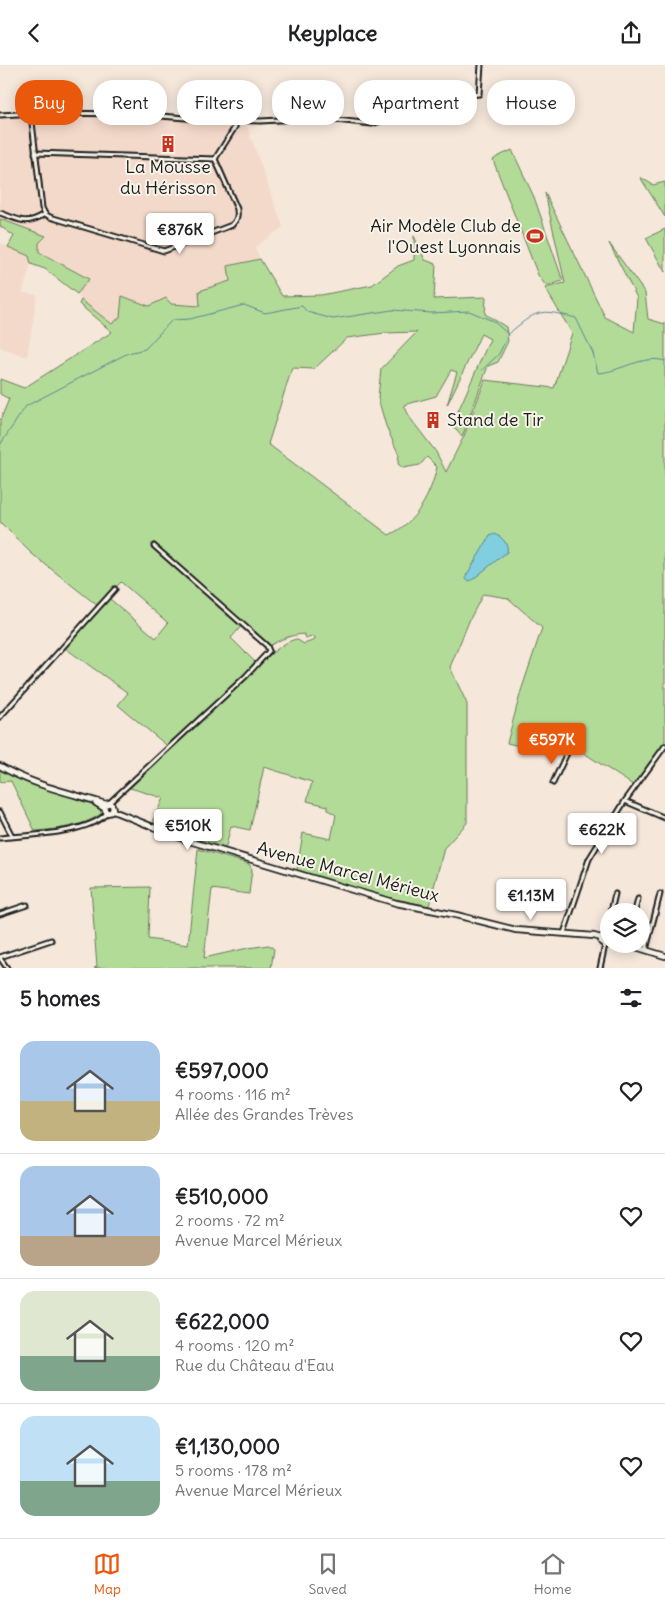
<!DOCTYPE html>
<html lang="en">
<head>
<meta charset="utf-8">
<style>
	:root { --surface:#fff; --page:#f2f2f2; --text:#202124; --muted:#757577; --line:#e0e0e0; --accent:#ea580c }
	body { margin:0; font-family:Delius,sans-serif; background:var(--page); color:var(--text); height:100vh; display:flex; flex-direction:column; font-size:19px; white-space:nowrap }
	* { box-sizing:border-box; margin:0 }
	p { font-size:16px; color:var(--muted) }
	.icon { flex:none; width:28px; height:28px; fill:none; stroke:currentColor; stroke-width:2; stroke-linecap:round; stroke-linejoin:round }
	.map { position:relative; height:903px; overflow:hidden }
	.drawer { display:flex; flex-direction:column; background:var(--surface); flex:1 }
	.drawer>* { flex:none }
	.top-card { position:absolute; left:15px; top:15px; width:635px; height:45px; display:flex; gap:10px }
	.fabs { position:absolute; left:600px; top:838px; display:grid; gap:10px }
	.fabs a { display:grid; place-items:center; width:50px; height:50px; border-radius:50%; background:var(--surface); box-shadow:0 2px 12px #0003; font-size:25px }
	.price { position:absolute; translate:-50% -42px; padding:0 11px; border-radius:5px; background:#fff; color:#222; font-size:16px; line-height:32px; filter:drop-shadow(0 1px 2px #0008) }
	.price::after { content:''; position:absolute; left:50%; top:30px; width:15px; height:11px; margin-left:-8px; background:inherit; clip-path:polygon(0 0,100% 0,50% 100%) }
	.price.current { background:var(--accent); color:#fff }
	ul { padding:0; list-style:none }
	li { display:flex; align-items:center; gap:15px; height:125px; padding:0 20px }
	li+li { border-top:1px solid var(--line) }
	li span { display:grid; place-items:center; flex:none; width:140px; height:100px; border-radius:15px; color:#555 }
	li>.icon { margin-inline-start:auto }
	span .icon { width:60px; height:60px; fill:#fffc; stroke-width:1 }
	li b { font-size:21px }
	h2 { display:flex; justify-content:space-between; align-items:center; height:60px; padding:0 20px; font-size:21px }
	.pill { padding:0 18px; border-radius:20px; background:var(--surface); box-shadow:0 2px 12px #0003; font-size:18px; line-height:45px }
	.pill.current { background:var(--accent); color:#fff }
	header { display:flex; justify-content:space-between; align-items:center; height:65px; padding:0 20px; background:var(--surface); font-size:22px; font-weight:800 }
	.dock { display:flex; justify-content:space-around; align-items:center; height:70px; border-top:1px solid var(--line); background:var(--surface); font-size:14px; color:var(--muted) }
	.dock a { display:grid; justify-items:center; gap:2px }
	.dock .current { color:var(--accent) }
	.map>svg:first-child { display:block }
	.built { fill:#f3d9ca }
	.green { fill:#b3db98; stroke:#687c5a; fill-rule:evenodd }
	.water { fill:#80cedf; stroke:#588791 }
	.lines { fill:none; stroke-linecap:round; stroke-linejoin:round }
	.stream { stroke:#588791; stroke-width:1 }
	.street-casing { stroke:#1c1c1c; stroke-width:7 }
	.secondary-casing { stroke:#1c1c1c; stroke-width:8 }
	.street { stroke:#f7f3e8; stroke-width:3 }
	.secondary { stroke:#f7f3e8; stroke-width:4.5 }
	.labels { text-anchor:middle; stroke-width:4; stroke-linejoin:round; paint-order:stroke }
	.poi-label { font-size:18px; fill:#1c1c1c; stroke:#f7f3e8 }
	.street-label { font-size:18px; fill:#1c1c1c; stroke:#f7f3e8 }
</style>
</head>
<body>
<header><svg class="icon" aria-label="back" viewBox="0 0 24 24"><path d="M15 5l-7 7 7 7"/></svg>Keyplace<svg class="icon" aria-label="share" viewBox="0 0 24 24"><path d="M12 15V3M7 8l5-5 5 5M5 13v7h14v-7"/></svg></header>
<div class="map">
<svg width="665" height="903" viewBox="0 0 665 903">
	<rect width="100%" height="100%" fill="#f5e7da"/>
	<filter id="ink" filterUnits="userSpaceOnUse"><feTurbulence type="fractalNoise" baseFrequency=".02" numOctaves="2"/><feDisplacementMap in="SourceGraphic" scale="10" xChannelSelector="R" yChannelSelector="G"/><feConvolveMatrix kernelMatrix="1 2 1 2 8 2 1 2 1" color-interpolation-filters="sRGB"/></filter>
	<g filter="url(#ink)">
		<g class="built">
			<polygon points="91,45 137,45 197,51 244,53 283,162 255,182 260,194 228,201 231,216 200,241 170,239 166,233 149,241 123,231 120,252 112,259 81,235 77,229 89,214 39,187 39,178 45,172 0,154 0,46"/>
			<polygon points="0,178 29,191 31,199 22,228 37,230 27,292 0,282"/>
		</g>
		<g class="green">
			<polygon points="512,85 534,132 563,216 546,221 538,210 493,95 497,92"/>
			<polygon points="640,112 653,120 665,117 665,152"/>
			<path d="M545,128l60,124 29,15 3,-34 -28,-55 36,50 3,26 17,5v422l-32,39 -83,-54 -13,19 -30,-7 14,-52 21,-63 -34,-30 -25,-4 -13,25 -20,48 17,37v119l-23,25 -15,58 -39,-8 -93,-28 6,-37 28,6 5,-24 -8,-5v-4l-21,-5 5,-19 -48,-15 -14,63 -19,-4 -6,24 -71,-26v-5l9,-21 -33,-10 41,-39 -53,-44 10,-12 -63,-45 45,-49 46,39 12,-15 -47,-41 -23,24 -67,-53 -31,-31v-101l9,-22 -9,-5v-15l24,9 88,-56 -33,-28 2,-4 31,24 8,-7 2,-21 27,10 17,-8 5,6 29,2 -1,-15 31,-10 -2,-15 32,-7 22,37 39,-1 51,-10 26,-19 16,-6v-24l11,24 11,4 -2,35 52,-2 -1,17 21,13 2,14 -10,21 -10,4 -26,71 -10,-12 38,-86 -9,-5 -34,71 10,-33 -6,-2 -15,26 -32,9 6,13 26,34 10,20 18,-36 21,-56 69,8 18,-55 -27,-45 20,-5zM417,267l-36,37 -3,29 8,28 13,29 -1,9 5,4 17,-3 7,-8 10,10c-7,29 -20,55 -48,68l-121,-91 24,-76 22,1 33,-31 38,-5zM244,558l25,23c12,-7 21,-11 35,-12l2,4 9,-1v3l-11,4 -8,-5c-15,4 -26,16 -37,27l-28,-28z"/>
			<polygon points="0,154 46,171 39,178 39,187 89,214 77,229 45,204 31,199 29,191 8,182 14,171 0,161"/>
			<polygon points="665,164 665,207 646,173"/>
			<path d="M0,704l26,13 65,22 9,5 1,5c-20,13 -43,15 -66,17l-24,-50 -11,1z"/>
			<polygon points="198,784 249,799 252,804 249,829 212,824 204,893 248,883 269,880 274,884 271,903 94,903 97,902 91,823 150,822 148,874 188,880"/>
		</g>
		<path class="water" d="M495,469c7,3 14,10 12,18l-35,28 -4,1 -2,-2v-3l24,-40z"/>
		<g class="lines">
			<g class="stream">
				<polyline points="482,305 499,289 508,270"/>
				<path d="M0,380l26,-39 102,-53 17,-4 27,-29 18,-1 54,-14 21,8 37,-7 5,6 26,7 59,-9 40,3 37,-2 24,10 15,13c30,-24 29,-26 68,-16l17,35 5,20c22,-1 45,-19 67,-12"/>
			</g>
			<g class="street-casing">
				<g id="street">
					<path d="M31,49l11,94 3,6 5,3 114,34 68,-26c5,-5 6,-9 5,-16l-22,-50"/>
					<polyline points="0,50 36,48 136,49 198,54 260,56 318,53 372,59 449,32 479,29 481,0"/>
					<polyline points="35,88 215,94"/>
					<polyline points="215,94 235,62 236,55"/>
					<path d="M0,148c21,7 25,13 45,1"/>
					<polyline points="0,652 115,524"/>
					<polyline points="553,718 567,688"/>
					<polyline points="625,736 665,681"/>
					<polyline points="109,738 246,611 269,586 267,581 154,481"/>
					<polyline points="0,747 12,771"/>
					<path d="M0,773c27,-3 89,-4 107,-25"/>
					<polyline points="611,846 615,829"/>
					<polyline points="635,846 638,834"/>
					<polyline points="0,849 27,840"/>
					<polyline points="564,868 589,794 625,736 665,753"/>
					<polyline points="646,885 660,829"/>
					<polyline points="0,892 51,875"/>
					<polyline points="0,893 7,903"/>
					<polyline points="600,903 605,880"/>
				</g>
			</g>
			<g class="secondary-casing">
				<g id="secondary">
					<path d="M0,701c32,19 70,27 106,38"/>
					<polyline points="96,738 104,743 107,748 111,747 113,744 112,740 109,738 106,739 104,743"/>
					<polyline points="113,746 186,775 396,838 456,850 516,865 594,871 601,873"/>
					<polyline points="609,870 602,872 601,877 605,880 610,879"/>
					<polyline points="626,879 665,891"/>
				</g>
			</g>
			<use href="#street" class="street"/>
			<use href="#secondary" class="secondary"/>
		</g>
	</g>
	<defs>
		<g id="building-bare" transform="scale(1.35)"><path d="M-4-6H4V6H1V3H-1V6H-4ZM-2.5-4.3h1.7v1.8h-1.7ZM.8-4.3h1.7v1.8H.8ZM-2.5-1h1.7V.8h-1.7ZM.8-1h1.7V.8H.8Z" fill="#c8321e" stroke="#f7f3e8" stroke-width="2.5" paint-order="stroke"/></g>
		<g id="stadium-bare" transform="scale(1.35)"><path d="M0-5a6.5 5 0 1 0 0 10a6.5 5 0 1 0 0-10ZM-3.5-1.8h7v3.6h-7Z" fill="#c8321e" stroke="#f7f3e8" stroke-width="2.5" paint-order="stroke"/></g>
	</defs>
	<g fill-rule="evenodd">
		<use href="#building-bare" x="168" y="79"/>
		<use href="#stadium-bare" x="535" y="171"/>
		<use href="#building-bare" x="433" y="355"/>
	</g>
	<g class="labels">
		<g class="poi-label">
			<text x="168" y="108">La Mousse<tspan x="168" dy="21">du Hérisson</tspan></text>
			<text x="521" y="167" text-anchor="end">Air Modèle Club de<tspan x="521" dy="21">l'Ouest Lyonnais</tspan></text>
			<text x="447" y="361" text-anchor="start">Stand de Tir</text>
		</g>
		<g class="street-label">
			<text transform="translate(348 807) rotate(15)" y="6">Avenue Marcel Mérieux</text>
		</g>
	</g>
</svg>
<div class="fabs">
<a><svg class="icon" aria-label="layers" viewBox="0 0 24 24"><path d="M12 4l9 5-9 5-9-5zM3 14l9 5 9-5"/></svg></a>
</div>
<b class="price" style="left:180px;top:190px">€876K</b>
<b class="price current" style="left:552px;top:700px">€597K</b>
<b class="price" style="left:188px;top:786px">€510K</b>
<b class="price" style="left:602px;top:790px">€622K</b>
<b class="price" style="left:531px;top:856px">€1.13M</b>
<div class="top-card">
<a class="pill current">Buy</a>
<a class="pill">Rent</a>
<a class="pill">Filters</a>
<a class="pill">New</a>
<a class="pill">Apartment</a>
<a class="pill">House</a>
</div>
</div>
<section class="drawer">
<h2>5 homes<svg class="icon" aria-label="filters" viewBox="0 0 24 24"><path d="M4 7h16M4 17h16"/><circle cx="9" cy="7" r="2"/><circle cx="15" cy="17" r="2"/></svg></h2>
<ul>
<li><span style="background:linear-gradient(#a9c7e8 60%,#c2b280 0)"><svg class="icon" aria-label="home" viewBox="0 0 24 24"><path d="M3 11l9-7 9 7M6 9v11h12V9"/></svg></span><div><b>€597,000</b><p>4 rooms · 116 m²</p><p>Allée des Grandes Trèves</p></div><svg class="icon" aria-label="heart" viewBox="0 0 24 24"><path d="M12 20l-8-8c-3-5 5-10 8-4 3-6 11-1 8 4z"/></svg></li>
<li><span style="background:linear-gradient(#a9c7e8 70%,#b9a48a 0)"><svg class="icon" aria-label="home" viewBox="0 0 24 24"><path d="M3 11l9-7 9 7M6 9v11h12V9"/></svg></span><div><b>€510,000</b><p>2 rooms · 72 m²</p><p>Avenue Marcel Mérieux</p></div><svg class="icon" aria-label="heart" viewBox="0 0 24 24"><path d="M12 20l-8-8c-3-5 5-10 8-4 3-6 11-1 8 4z"/></svg></li>
<li><span style="background:linear-gradient(#dfe7d0 65%,#7fa58c 0)"><svg class="icon" aria-label="home" viewBox="0 0 24 24"><path d="M3 11l9-7 9 7M6 9v11h12V9"/></svg></span><div><b>€622,000</b><p>4 rooms · 120 m²</p><p>Rue du Château d'Eau</p></div><svg class="icon" aria-label="heart" viewBox="0 0 24 24"><path d="M12 20l-8-8c-3-5 5-10 8-4 3-6 11-1 8 4z"/></svg></li>
<li><span style="background:linear-gradient(#bfe0f5 65%,#7fa58c 0)"><svg class="icon" aria-label="home" viewBox="0 0 24 24"><path d="M3 11l9-7 9 7M6 9v11h12V9"/></svg></span><div><b>€1,130,000</b><p>5 rooms · 178 m²</p><p>Avenue Marcel Mérieux</p></div><svg class="icon" aria-label="heart" viewBox="0 0 24 24"><path d="M12 20l-8-8c-3-5 5-10 8-4 3-6 11-1 8 4z"/></svg></li>
</ul>
</section>
<nav class="dock">
<a class="current"><svg class="icon" aria-label="map" viewBox="0 0 24 24"><path d="M3 6l6-2 6 2 6-2v14l-6 2-6-2-6 2zM9 4v14M15 6v14"/></svg>Map</a>
<a><svg class="icon" aria-label="saved" viewBox="0 0 24 24"><path d="M7 4h10v16l-5-4-5 4z"/></svg>Saved</a>
<a><svg class="icon" aria-label="home" viewBox="0 0 24 24"><path d="M3 11l9-7 9 7M6 9v11h12V9"/></svg>Home</a>
</nav>
</body>
</html>
